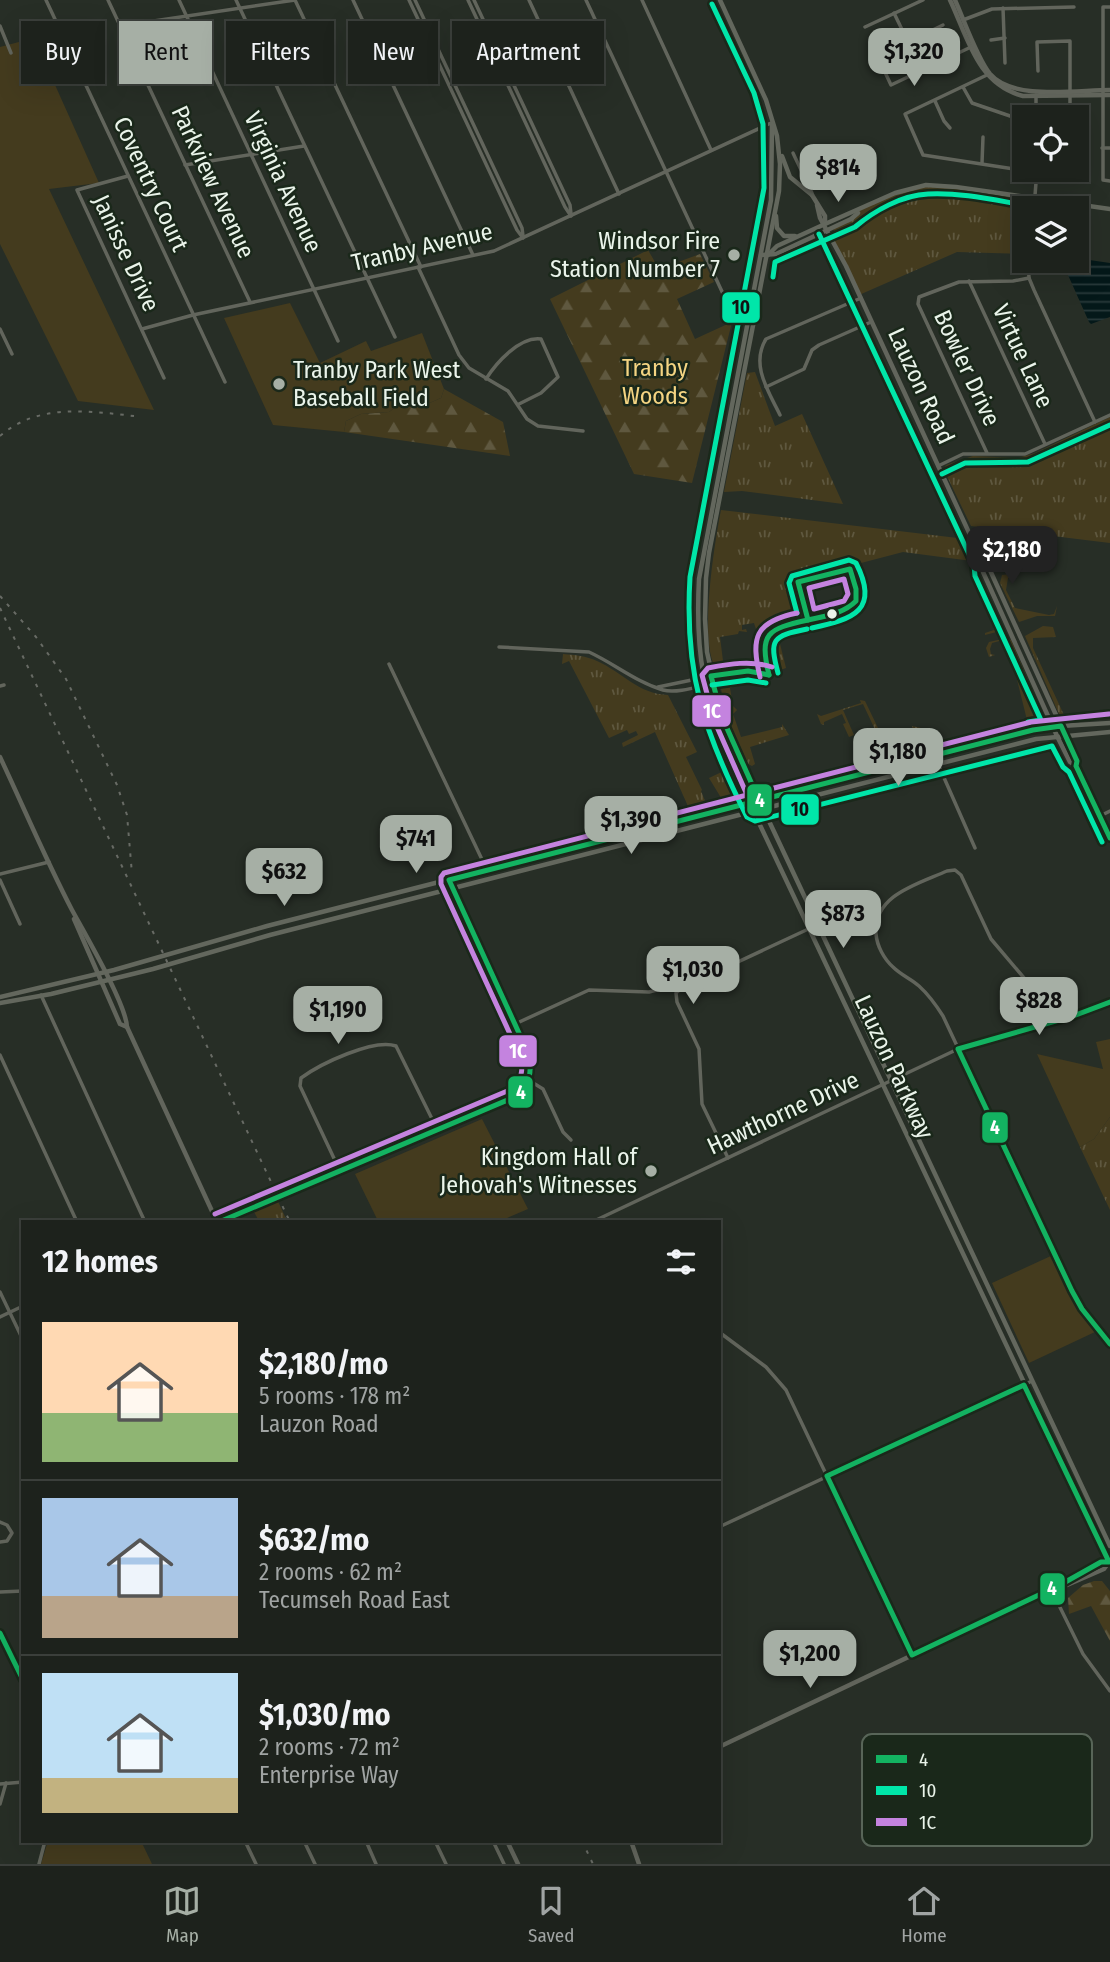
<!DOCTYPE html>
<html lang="en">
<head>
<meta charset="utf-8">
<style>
	:root { --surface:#1d221c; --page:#252a25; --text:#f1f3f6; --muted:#a0a4a3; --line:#3b3f3b; --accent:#a6afa5 }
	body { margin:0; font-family:"Fira Sans Condensed",sans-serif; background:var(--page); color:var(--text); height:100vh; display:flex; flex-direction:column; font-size:26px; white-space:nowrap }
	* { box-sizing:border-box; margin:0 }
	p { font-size:23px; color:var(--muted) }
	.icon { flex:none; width:38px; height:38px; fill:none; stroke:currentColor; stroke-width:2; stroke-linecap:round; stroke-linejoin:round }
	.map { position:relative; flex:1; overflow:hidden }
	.panel { position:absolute; left:21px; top:1220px; width:700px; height:623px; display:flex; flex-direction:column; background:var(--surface); border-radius:0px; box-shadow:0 7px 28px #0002,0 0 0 2px var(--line) }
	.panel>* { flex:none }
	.hud { position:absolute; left:21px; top:21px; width:700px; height:63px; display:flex; gap:14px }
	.tools { position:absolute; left:1012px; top:105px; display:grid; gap:14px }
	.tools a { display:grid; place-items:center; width:77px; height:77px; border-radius:0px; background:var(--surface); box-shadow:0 7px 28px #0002,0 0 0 2px var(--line); font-size:35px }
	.price { position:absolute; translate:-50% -60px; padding:0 16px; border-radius:14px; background:var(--accent); color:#111; font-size:23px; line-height:46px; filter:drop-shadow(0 2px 4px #0008) }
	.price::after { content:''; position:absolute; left:50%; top:42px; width:21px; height:16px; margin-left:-10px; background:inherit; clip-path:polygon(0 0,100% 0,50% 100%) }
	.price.selected { background:#222; color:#fff }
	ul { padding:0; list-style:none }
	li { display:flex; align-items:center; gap:21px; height:175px; padding:0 21px }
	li+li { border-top:2px solid var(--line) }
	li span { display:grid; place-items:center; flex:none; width:196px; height:140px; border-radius:0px; color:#555 }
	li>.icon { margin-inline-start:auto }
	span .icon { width:84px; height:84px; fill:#fffc; stroke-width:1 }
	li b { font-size:30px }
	h2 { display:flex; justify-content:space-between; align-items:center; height:84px; padding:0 21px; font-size:30px }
	.chip { padding:0 24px; border-radius:0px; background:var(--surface); box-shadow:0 7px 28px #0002,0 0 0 2px var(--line); font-size:24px; line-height:63px }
	.chip.selected { background:var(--accent); color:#111 }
	.dock { display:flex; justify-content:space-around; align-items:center; height:98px; border-top:2px solid var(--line); background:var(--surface); font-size:19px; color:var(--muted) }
	.dock a { display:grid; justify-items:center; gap:4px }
	.dock .selected { color:var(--accent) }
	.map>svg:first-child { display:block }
	.grass { fill:url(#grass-tufts) }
	.forest { fill:url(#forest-firs) }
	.green { fill:#443b1e }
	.water { fill:url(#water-rules) }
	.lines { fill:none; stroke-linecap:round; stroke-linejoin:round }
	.minor { stroke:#62655c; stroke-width:3.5 }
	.tertiary { stroke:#62655c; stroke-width:4.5 }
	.secondary { stroke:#63675d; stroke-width:4.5 }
	.rail { stroke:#686b65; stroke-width:2; stroke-dasharray:3.5 7; stroke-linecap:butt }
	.bus-1-casing { stroke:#1a281a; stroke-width:10 }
	.bus-2-casing { stroke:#1a281a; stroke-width:10 }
	.bus-3-casing { stroke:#1a281a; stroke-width:10 }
	.bus-1 { stroke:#13b361; stroke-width:5 }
	.bus-2 { stroke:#00e6a9; stroke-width:5 }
	.bus-3 { stroke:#c483df; stroke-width:5 }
	.poi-dot { fill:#a6afa5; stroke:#1a281a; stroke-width:2.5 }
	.bus-dot { fill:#eaf4ea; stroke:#1a281a; stroke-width:2.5 }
	.labels { text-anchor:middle; stroke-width:5; stroke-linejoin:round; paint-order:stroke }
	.street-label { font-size:24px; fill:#eaf4ea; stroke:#1a281a }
	.poi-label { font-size:24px; fill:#eaf4ea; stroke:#1a281a; text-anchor:end }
	.park-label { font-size:24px; fill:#f4d482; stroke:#1a281a }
	.key { fill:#1a281a; stroke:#586558; stroke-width:2 }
	.key-label { font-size:19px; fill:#eaf4ea }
	.line-badge { stroke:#1a281a; stroke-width:2.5 }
	.badge-label { font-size:19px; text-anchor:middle; font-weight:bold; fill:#fff }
	.pale-badge-label { font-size:19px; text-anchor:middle; font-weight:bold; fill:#111 }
</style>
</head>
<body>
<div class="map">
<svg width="1110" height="1864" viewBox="0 0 1110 1864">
	<defs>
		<pattern id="grass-tufts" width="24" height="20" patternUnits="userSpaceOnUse" patternTransform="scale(1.75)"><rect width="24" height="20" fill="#443b1e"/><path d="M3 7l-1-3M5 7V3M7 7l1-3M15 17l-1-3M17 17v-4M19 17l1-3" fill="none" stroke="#5f583f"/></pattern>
		<pattern id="forest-firs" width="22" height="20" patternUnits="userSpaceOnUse" patternTransform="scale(1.75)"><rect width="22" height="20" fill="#443b1e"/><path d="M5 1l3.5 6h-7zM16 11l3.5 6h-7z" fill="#5f583f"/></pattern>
		<pattern id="water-rules" width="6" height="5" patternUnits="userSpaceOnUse" patternTransform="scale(1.75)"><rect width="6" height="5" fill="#041819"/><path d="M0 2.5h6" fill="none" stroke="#293a3b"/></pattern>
	</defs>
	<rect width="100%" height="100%" fill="#272e26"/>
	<g class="grass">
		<path d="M926,185l107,13 -1,10h-8v46l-67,-2 -98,43 -29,-60 5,-3 -2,-4c11,-6 19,-12 29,-19 19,-12 42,-18 64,-24z"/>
		<polygon points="755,372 775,426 802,414 843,504 742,491 724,492 747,373"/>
		<polygon points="1110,417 1110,543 971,526 944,470 946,465 973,456 1018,458 1035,453"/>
		<path d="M721,510l245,29 15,39 -5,3 -4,-20 -69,-9 -107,28 8,32 -2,5 -46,12 -2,-6 -12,2v5l4,-1 1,3 -8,-1 -1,3 -18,3 4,32 -6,2c-21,-22 -3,-131 3,-161z"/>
		<polygon points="1010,574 1011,578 1008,578 1006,590 1015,608 1049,615 1054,614 1057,606 1055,616 1037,616 1019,622 1000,583 1002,575"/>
		<polygon points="983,587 987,590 1004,630 985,635 985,633 994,630 983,589 979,588"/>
		<polygon points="1043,626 1053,627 1056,637 1033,638 1033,648 1064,715 1069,713 1071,717 1110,715 1110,717 1067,720 1059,714 1025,636"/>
		<polygon points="1007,638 1011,640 1044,717 1038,724 997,733 995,729 998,732 1028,724 1008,643 1004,643 1003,640 992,643 990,649 991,654 995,655 989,657 986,648 989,642"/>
		<polygon points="775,639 779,640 786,668 777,671 771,668 766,645 768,641"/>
		<path d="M563,654c12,1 23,2 34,7 25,11 41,33 71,34l29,57 -11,5 16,33 -1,1 6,15 8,-3 1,4 -25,6 -36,-81 -32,15 -1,-4 16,-8 -2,-4 -7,3 -2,-4 -18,8 -40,-77 -7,3z"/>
		<polygon points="739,681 761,682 751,685 745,682 730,688 733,706 737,710 733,714 741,737 782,727 782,724 789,735 750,747 755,764 752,766 748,764 729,722 721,689 724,685"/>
		<polygon points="860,700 865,701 878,728 885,732 886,735 884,736 891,759 917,752 917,749 920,748 912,726 921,728 926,750 887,762 885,759 888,757 863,704 843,710 854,735 849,737 843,724 846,723 842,714 824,722 824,725 821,724 817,714 821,716 861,703"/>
		<polygon points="726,770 738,797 735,801 722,805 723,801 709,778"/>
		<polygon points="1110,1117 1110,1210 1080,1147 1094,1139"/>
		<polygon points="276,1197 287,1221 259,1221 252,1208"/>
	</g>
	<g class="forest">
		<polygon points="648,250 659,269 700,254 714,282 677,299 695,339 732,322 692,483 634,474 550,299"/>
		<polygon points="444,389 503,422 510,456 344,432 346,421 361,414 389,412 397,406 425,405 441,398"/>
		<polygon points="1094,1581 1102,1581 1110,1591 1110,1641 1091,1606 1069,1614 1068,1598 1083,1585"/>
	</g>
	<g class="green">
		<polygon points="34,38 99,183 49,189 154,410 78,401 0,244 0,47"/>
		<polygon points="290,303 320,363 366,341 371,351 422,333 444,389 441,398 425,405 397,406 389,412 361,414 346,421 344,432 273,425 224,318"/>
		<polygon points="1110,1039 1110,1117 1094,1139 1080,1147 1037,1054 1103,1069 1096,1042"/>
		<polygon points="482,1119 528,1209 500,1221 378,1221 355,1174"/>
		<polygon points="1053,1255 1072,1296 1097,1331 1029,1363 992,1283"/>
		<polygon points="48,1841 63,1841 73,1845 81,1841 141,1841 152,1864 41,1864"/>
	</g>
	<polygon class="water" points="1076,258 1110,263 1110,317 1091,324 1089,322 1068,275 1065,261 1076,261"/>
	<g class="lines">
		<g class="minor">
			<polyline points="46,0 225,382"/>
			<polyline points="108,0 250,302"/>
			<polyline points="179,0 338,341"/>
			<polyline points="236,0 395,337"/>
			<polyline points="295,0 421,267"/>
			<polyline points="353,0 473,255"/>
			<polyline points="409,0 517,230 523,238"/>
			<polyline points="415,0 522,228 523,236"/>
			<polyline points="468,0 565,207 571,216"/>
			<polyline points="474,0 570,205 571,214"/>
			<polyline points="529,0 619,194"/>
			<polyline points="586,0 732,313"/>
			<polyline points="642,0 711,150"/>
			<polyline points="1110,7 1103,7 1103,180 1110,181"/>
			<polyline points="1003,8 1005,63"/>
			<polyline points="894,13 908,42 943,25"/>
			<polyline points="963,20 992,9 1074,7"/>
			<polyline points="0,26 11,53"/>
			<polyline points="120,26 295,0"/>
			<polyline points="865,27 923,0"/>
			<polyline points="63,37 87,31"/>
			<polyline points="991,40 1005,38"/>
			<polyline points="876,53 891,85 971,47"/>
			<polyline points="1038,71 1037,42 1070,41 1070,117"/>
			<polyline points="963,87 972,103 1013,117 1014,169 923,155 905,114 989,74"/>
			<polyline points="1036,95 1036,117"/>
			<polyline points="935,101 944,121 950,128"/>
			<polyline points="1056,115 1070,115"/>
			<polyline points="1102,148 1110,148"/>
			<polyline points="793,153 812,193"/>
			<polyline points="982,163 983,137"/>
			<polyline points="185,165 304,146"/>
			<polyline points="1059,175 1071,176 1071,170"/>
			<polyline points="128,176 77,190 164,378"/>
			<polyline points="1034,208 1037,170"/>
			<polyline points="1028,261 1029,278 1034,290 1095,422"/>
			<polyline points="418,267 459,355 469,368 508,391 527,419 538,426 583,431"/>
			<polyline points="969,281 1045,444"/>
			<polyline points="0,329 12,354"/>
			<polyline points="142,329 193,315 494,251 771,123"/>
			<path d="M486,379c10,-16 34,-43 55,-40l17,38 -17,16 -22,11"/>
			<polyline points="766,387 804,369 812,350 819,345 871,322"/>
			<path d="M780,415c-11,-23 -30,-50 -14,-76l95,-41"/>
			<polyline points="987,453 918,304 919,297 959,282 1013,281 1029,278"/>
			<polyline points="938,466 963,454 1025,454 1110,415"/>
			<path d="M499,647l90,5c26,12 47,30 74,38 14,4 36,-4 50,-7"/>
			<polyline points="389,664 487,870"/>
			<polyline points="0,686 4,685"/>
			<polyline points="658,687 711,676"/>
			<polyline points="938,764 975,848"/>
			<polyline points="1100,816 1110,811"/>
			<polyline points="0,874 49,862"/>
			<polyline points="0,880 20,924"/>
			<polyline points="41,995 145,1222"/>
			<polyline points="515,1024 589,990 649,992 657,990"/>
			<path d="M1043,1024l-13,-39 -39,-46 -30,-64 -6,-5 -8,1c-29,13 -74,24 -71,63 1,12 8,25 17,33 8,8 18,12 26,19 10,9 17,19 24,30l126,269 13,24 28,35"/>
			<polyline points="0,1055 77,1222"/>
			<polyline points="530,1081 543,1089 563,1132 571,1140"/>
			<polyline points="728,1158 702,1104 699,1049 677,1002 676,993 682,988 817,925"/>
			<path d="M339,1169l-39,-83 1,-8c19,-14 73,-40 95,-32l41,83"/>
			<path d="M218,1222l299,-126c14,-12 16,-23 12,-41l-80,-175"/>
			<path d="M592,1222l366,-173c50,-19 103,-26 152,-47"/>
			<polyline points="0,1292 23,1340"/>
			<polyline points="0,1317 23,1306"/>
			<polyline points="719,1332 766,1367 786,1390 912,1655"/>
			<polyline points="0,1522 7,1525 12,1533 7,1541 0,1542"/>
			<polyline points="719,1527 1032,1381"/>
			<polyline points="1051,1589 1083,1654 1110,1691"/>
			<polyline points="0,1592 23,1591"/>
			<polyline points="0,1633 23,1681"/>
			<polyline points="0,1784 23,1782"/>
			<polyline points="0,1804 6,1783"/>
			<polyline points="245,1841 256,1864"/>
			<polyline points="304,1841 315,1864"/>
			<polyline points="366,1841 376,1864"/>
			<polyline points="435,1841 446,1864"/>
			<polyline points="493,1841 504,1864"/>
			<polyline points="39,1864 45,1841"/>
		</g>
		<g class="tertiary">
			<path d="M950,0c18,38 27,84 73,96l87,-1"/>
			<path d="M955,0c9,20 22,58 35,74 23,27 87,16 120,16"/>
			<polyline points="812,195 825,216 825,223"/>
			<polyline points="817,205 820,218 846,266 983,563 989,568 1077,761 1076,766 1110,838"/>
			<polyline points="983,563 983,572 1057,736 1070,762 1076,766"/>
			<path d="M0,757c24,51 46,103 72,153 13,24 54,94 55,117l90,195"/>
			<polyline points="74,919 120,1024 127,1027"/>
			<polyline points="1061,1585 1067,1585 1104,1569 1109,1562"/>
			<polyline points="719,1747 1060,1585 1101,1562 1109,1562"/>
			<polyline points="507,1841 518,1864"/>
			<polyline points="631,1841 639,1864"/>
		</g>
		<g class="secondary">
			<polyline points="720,0 766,100 777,136 780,164 779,191 709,553 706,578 705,619 707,652 720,710 729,736 1110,1546"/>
			<path d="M772,124l-1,76 -72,379c-4,76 5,119 34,189l377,796"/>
			<polyline points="782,156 790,177 812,195"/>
			<polyline points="776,216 777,228 784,236 795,236"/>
			<polyline points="761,255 776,254 851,219 858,213"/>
			<polyline points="768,255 777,246 825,224 895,193 926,185 956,187 1110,209"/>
			<polyline points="0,997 114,970 267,926 1033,730 1061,726 1110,723"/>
			<polyline points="0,1003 51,994 153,969 270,935 1036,739 1110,732"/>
		</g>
		<g class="rail">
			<path d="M0,436c38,-33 88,-25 134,-20"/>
			<polyline points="0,596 36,637 66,679 117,785 127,815 132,874"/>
			<polyline points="0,608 290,1222"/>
			<polyline points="582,1841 593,1864"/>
		</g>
		<g class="bus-1-casing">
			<g id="bus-1">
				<path d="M850,569l6,20v12c-13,13 -31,15 -48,19l-10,-38z"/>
				<path d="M769,675c-10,-42 -2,-46 39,-55"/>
				<polyline points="763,809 722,717 711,676 748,671 769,675"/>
				<polyline points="1110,1002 1073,1016 958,1049 1072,1291 1082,1309 1110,1344"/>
				<path d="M219,1222l298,-126c13,-12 15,-24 12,-41l-80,-175 584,-150 28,-4 16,35 -1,5 34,72"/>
				<polygon points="1024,1385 1109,1562 1101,1562 1060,1585 912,1655 827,1476"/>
				<polyline points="0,1633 23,1680"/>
			</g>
		</g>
		<g class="bus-2-casing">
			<g id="bus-2">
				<path d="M712,4l42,89 9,31 1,64 -74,389c-6,97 14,155 57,240l8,4 297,-75 11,21 6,5 33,70"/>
				<polyline points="819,234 974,565 975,576 1041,720 1028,722"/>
				<path d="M773,277l2,-15 80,-35c19,-16 47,-32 73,-33 38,-2 78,9 115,14"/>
				<polyline points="942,474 965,463 1028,462 1110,425"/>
				<path d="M797,613l-8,-30 3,-7 57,-16 7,3c24,47 -2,56 -44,65"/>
				<path d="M778,673c-9,-34 -6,-37 29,-44"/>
				<polyline points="712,685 748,680 766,683"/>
			</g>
		</g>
		<g class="bus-3-casing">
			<g id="bus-3">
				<polygon points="844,579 848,594 844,601 814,609 809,588"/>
				<path d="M760,677c-9,-39 -6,-55 37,-64"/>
				<path d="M755,813l-41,-93 -12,-45 6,-7c21,-4 43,-8 64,-1"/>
				<path d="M215,1214l297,-125c10,-10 11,-18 9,-31l-80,-174v-7l3,-4 587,-151 78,-8"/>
			</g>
		</g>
		<use href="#bus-1" class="bus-1"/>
		<use href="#bus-2" class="bus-2"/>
		<use href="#bus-3" class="bus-3"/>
	</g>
	<g class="poi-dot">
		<circle cx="734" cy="255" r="7"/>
		<circle cx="279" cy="384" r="7"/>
		<circle cx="651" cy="1171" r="7"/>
	</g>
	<circle class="bus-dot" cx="832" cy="614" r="6"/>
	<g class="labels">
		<g class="street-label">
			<text transform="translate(213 182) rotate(65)" y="8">Parkview Avenue</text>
			<text transform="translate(283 182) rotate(65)" y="8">Virginia Avenue</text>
			<text transform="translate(151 184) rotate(65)" y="8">Coventry Court</text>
			<text transform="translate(422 247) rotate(-13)" y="8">Tranby Avenue</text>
			<text transform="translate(126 253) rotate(65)" y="8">Janisse Drive</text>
			<text transform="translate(1023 356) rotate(65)" y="8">Virtue Lane</text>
			<text transform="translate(967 368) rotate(65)" y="8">Bowler Drive</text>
			<text transform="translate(921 386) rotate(65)" y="8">Lauzon Road</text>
			<text transform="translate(894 1067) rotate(65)" y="8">Lauzon Parkway</text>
			<text transform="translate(783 1113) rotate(-25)" y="8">Hawthorne Drive</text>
		</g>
		<g class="poi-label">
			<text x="720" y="249">Windsor Fire<tspan x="720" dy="28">Station Number 7</tspan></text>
			<text x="293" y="378" text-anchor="start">Tranby Park West<tspan x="293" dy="28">Baseball Field</tspan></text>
			<text x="637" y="1165">Kingdom Hall of<tspan x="637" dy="28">Jehovah's Witnesses</tspan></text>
		</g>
		<g class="park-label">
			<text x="655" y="376">Tranby<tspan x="655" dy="28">Woods</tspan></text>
		</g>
	</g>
	<rect x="862" y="1734" width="230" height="112" rx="10" class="key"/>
	<rect x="876" y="1755" width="31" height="8" fill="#13b361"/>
	<rect x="876" y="1786" width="31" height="9" fill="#00e6a9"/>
	<rect x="876" y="1818" width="31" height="8" fill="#c483df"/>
	<g class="key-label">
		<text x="919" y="1766">4</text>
		<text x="919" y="1797">10</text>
		<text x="919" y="1829">1C</text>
	</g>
	<g class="line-badge">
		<rect x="721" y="291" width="40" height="33" rx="7" fill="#00e6a9"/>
		<rect x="691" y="694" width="41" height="34" rx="7" fill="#c483df"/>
		<rect x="746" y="783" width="27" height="34" rx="7" fill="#13b361"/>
		<rect x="780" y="793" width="40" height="33" rx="7" fill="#00e6a9"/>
		<rect x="498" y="1034" width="40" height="34" rx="7" fill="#c483df"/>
		<rect x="507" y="1075" width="27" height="34" rx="7" fill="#13b361"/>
		<rect x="981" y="1111" width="28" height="33" rx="7" fill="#13b361"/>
		<rect x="1039" y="1572" width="27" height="34" rx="7" fill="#13b361"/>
	</g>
	<g class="badge-label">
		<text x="712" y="718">1C</text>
		<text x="760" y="807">4</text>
		<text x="518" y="1058">1C</text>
		<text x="521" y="1099">4</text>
		<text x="995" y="1134">4</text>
		<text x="1052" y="1595">4</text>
	</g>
	<g class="pale-badge-label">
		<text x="741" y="314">10</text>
		<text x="800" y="816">10</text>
	</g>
</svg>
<div class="tools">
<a><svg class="icon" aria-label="locate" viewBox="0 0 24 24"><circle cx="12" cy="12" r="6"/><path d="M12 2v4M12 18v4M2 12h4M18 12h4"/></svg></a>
<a><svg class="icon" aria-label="layers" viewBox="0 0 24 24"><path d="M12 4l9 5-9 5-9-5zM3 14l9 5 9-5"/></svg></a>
</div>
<b class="price" style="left:914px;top:88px">$1,320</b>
<b class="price" style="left:838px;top:204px">$814</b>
<b class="price selected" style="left:1012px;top:586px">$2,180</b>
<b class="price" style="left:898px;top:788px">$1,180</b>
<b class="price" style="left:631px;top:856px">$1,390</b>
<b class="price" style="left:416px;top:875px">$741</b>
<b class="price" style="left:284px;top:908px">$632</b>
<b class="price" style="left:843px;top:950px">$873</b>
<b class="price" style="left:693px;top:1006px">$1,030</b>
<b class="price" style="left:1039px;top:1037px">$828</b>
<b class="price" style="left:338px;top:1046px">$1,190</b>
<b class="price" style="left:810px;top:1690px">$1,200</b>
<div class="hud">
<a class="chip">Buy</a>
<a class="chip selected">Rent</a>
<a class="chip">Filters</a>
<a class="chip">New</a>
<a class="chip">Apartment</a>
</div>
<section class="panel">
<h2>12 homes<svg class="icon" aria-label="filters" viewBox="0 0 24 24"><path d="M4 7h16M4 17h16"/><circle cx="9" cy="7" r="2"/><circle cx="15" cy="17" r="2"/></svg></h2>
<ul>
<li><span style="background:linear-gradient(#ffd9b3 65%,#8fb573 0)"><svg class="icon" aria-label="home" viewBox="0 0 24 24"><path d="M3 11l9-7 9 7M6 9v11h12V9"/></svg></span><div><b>$2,180/mo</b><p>5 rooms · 178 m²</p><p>Lauzon Road</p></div></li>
<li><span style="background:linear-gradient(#a9c7e8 70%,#b9a48a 0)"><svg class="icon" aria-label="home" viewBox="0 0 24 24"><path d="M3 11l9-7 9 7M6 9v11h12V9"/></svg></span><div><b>$632/mo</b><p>2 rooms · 62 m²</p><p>Tecumseh Road East</p></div></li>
<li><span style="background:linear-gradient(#bfe0f5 75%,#c2b280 0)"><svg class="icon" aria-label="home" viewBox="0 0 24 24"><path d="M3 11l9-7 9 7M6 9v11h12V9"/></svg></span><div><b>$1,030/mo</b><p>2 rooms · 72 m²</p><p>Enterprise Way</p></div></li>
</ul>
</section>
</div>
<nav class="dock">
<a class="selected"><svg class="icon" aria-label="map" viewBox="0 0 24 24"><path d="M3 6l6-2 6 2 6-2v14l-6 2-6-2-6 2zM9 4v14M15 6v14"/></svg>Map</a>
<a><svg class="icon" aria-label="saved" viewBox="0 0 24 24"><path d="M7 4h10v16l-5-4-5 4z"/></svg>Saved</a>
<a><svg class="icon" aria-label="home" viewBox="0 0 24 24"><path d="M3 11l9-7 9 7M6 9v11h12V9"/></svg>Home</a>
</nav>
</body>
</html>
